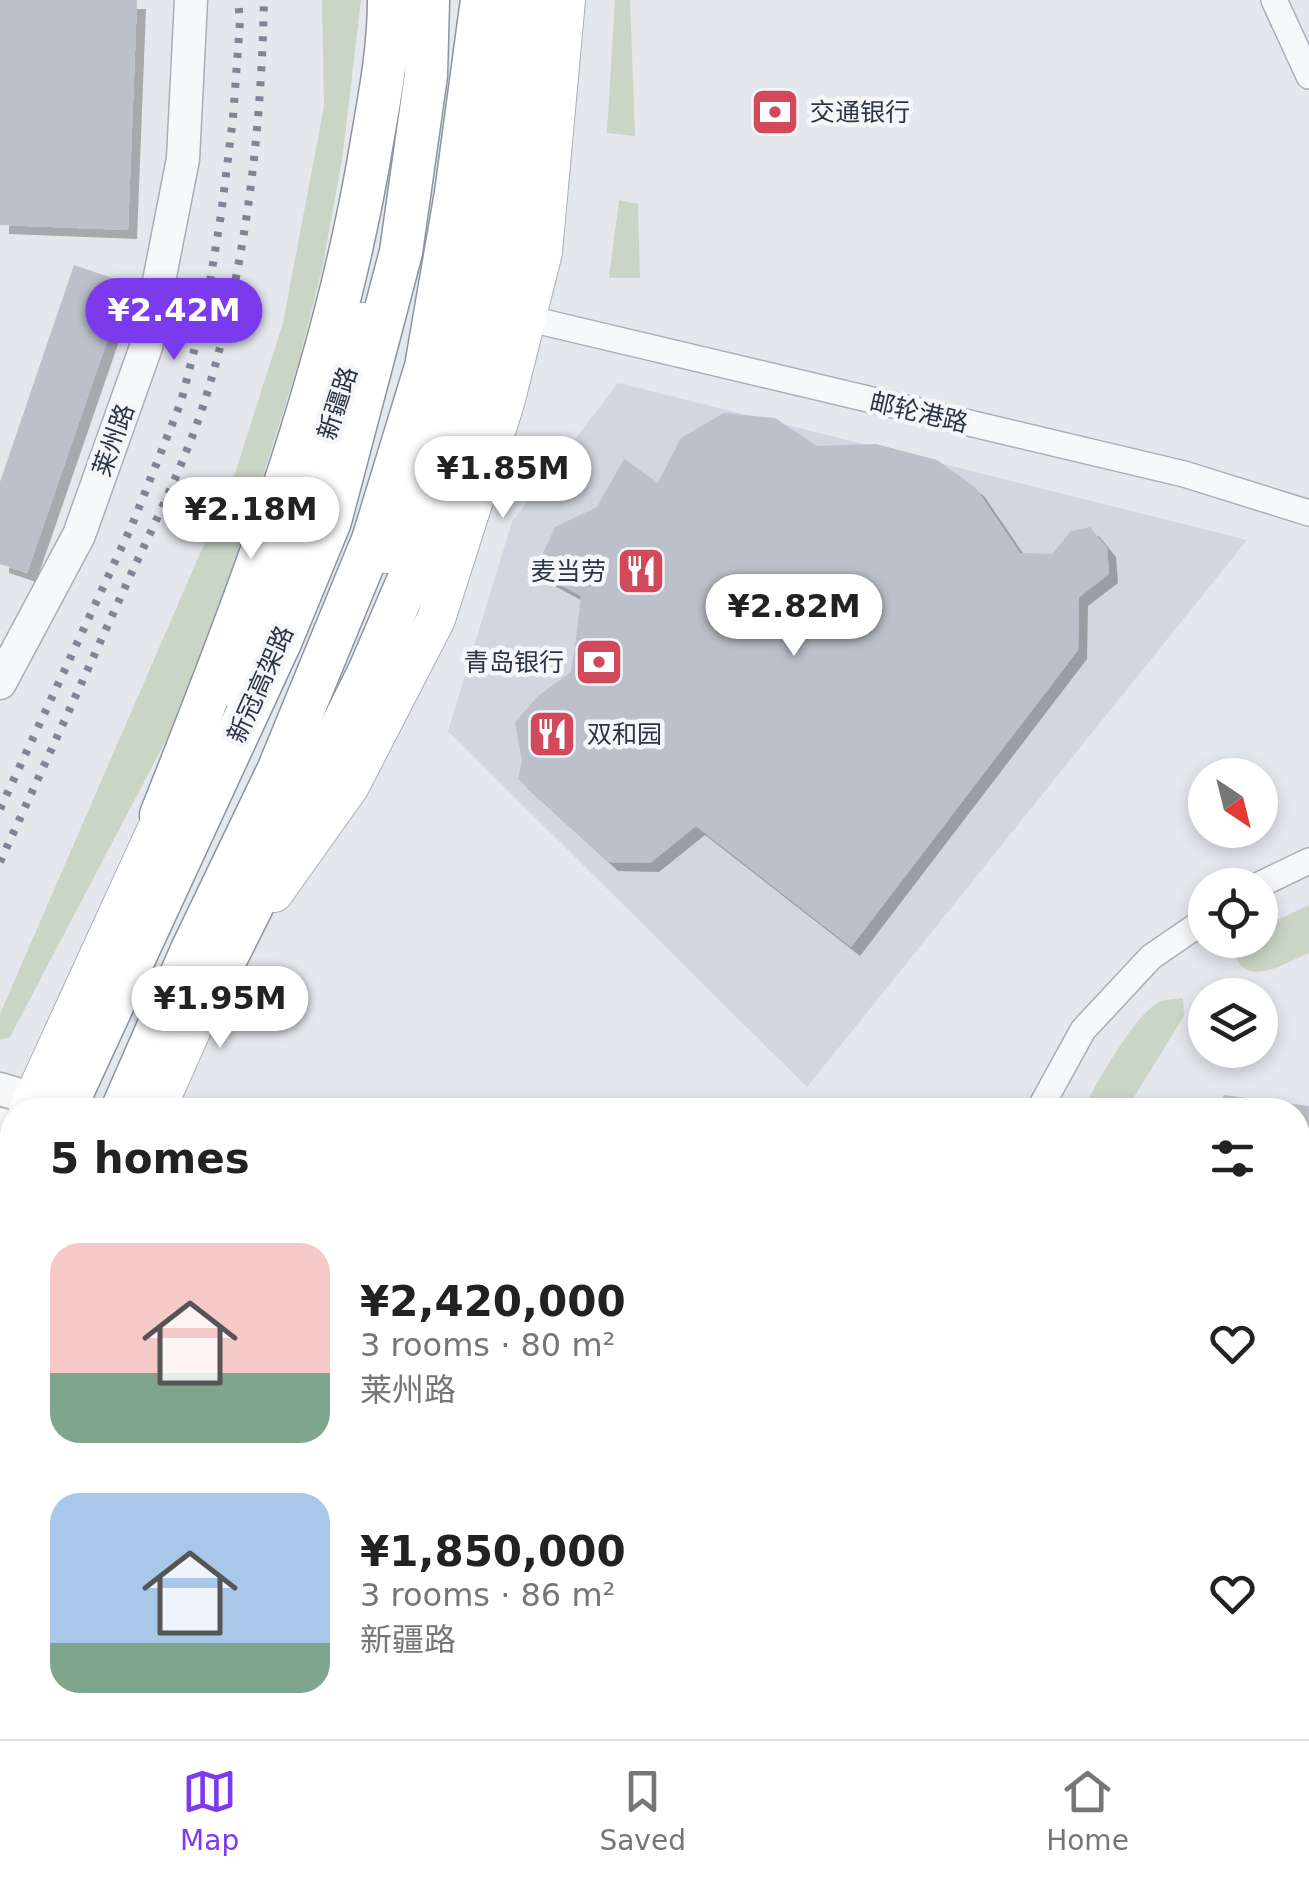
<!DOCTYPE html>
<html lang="en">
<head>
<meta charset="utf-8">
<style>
	:root { --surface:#fff; --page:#f6f6f6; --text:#222; --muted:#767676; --line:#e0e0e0; --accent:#7c3aed }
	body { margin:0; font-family:"DejaVu Sans","Noto Sans SC",sans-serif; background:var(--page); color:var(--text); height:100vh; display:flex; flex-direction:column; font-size:38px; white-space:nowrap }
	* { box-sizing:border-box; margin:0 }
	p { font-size:32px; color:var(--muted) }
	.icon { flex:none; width:55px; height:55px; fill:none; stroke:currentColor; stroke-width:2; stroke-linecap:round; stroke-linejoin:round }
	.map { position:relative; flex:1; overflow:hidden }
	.side { position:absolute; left:0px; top:1098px; width:1310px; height:642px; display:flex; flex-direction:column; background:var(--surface); border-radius:40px 40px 0 0; box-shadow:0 5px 15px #0003 }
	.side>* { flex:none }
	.needle { width:65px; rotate:145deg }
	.fabs { position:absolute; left:1188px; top:758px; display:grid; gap:20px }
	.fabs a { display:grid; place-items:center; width:90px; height:90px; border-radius:50%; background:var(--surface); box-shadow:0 5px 15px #0003; font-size:50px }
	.price { position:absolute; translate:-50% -85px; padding:0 22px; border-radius:35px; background:#fff; color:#222; font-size:32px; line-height:65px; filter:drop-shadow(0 2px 5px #0008) }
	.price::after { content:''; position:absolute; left:50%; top:60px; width:30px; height:22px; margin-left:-15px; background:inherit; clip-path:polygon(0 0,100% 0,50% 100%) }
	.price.active { background:var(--accent); color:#fff }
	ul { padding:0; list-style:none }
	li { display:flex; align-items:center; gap:30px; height:250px; padding:0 50px }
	li span { display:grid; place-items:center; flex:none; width:280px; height:200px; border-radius:30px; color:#555 }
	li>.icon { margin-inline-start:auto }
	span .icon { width:120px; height:120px; fill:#fffc; stroke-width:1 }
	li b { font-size:42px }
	h2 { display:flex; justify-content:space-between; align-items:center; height:120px; padding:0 50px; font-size:42px }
	.menu { display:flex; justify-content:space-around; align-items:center; height:140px; border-top:2px solid var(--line); background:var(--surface); font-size:28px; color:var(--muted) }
	.menu a { display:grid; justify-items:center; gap:5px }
	.menu .active { color:var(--accent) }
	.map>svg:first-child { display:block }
	.built { fill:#d2d6de }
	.green { fill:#c9d6c5 }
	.building { fill:#bbc0ca; filter:url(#shadow) }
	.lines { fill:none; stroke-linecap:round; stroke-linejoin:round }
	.minor-casing { stroke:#a9aeb7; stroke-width:28 }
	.tertiary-casing { stroke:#a9aeb7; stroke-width:35 }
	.secondary-casing { stroke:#a9aeb7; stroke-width:40 }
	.trunk-casing { stroke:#8b94a3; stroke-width:45 }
	.minor { stroke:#f7f8fa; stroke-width:25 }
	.tertiary { stroke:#f7f8fa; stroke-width:32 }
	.secondary { stroke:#fff; stroke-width:38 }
	.trunk { stroke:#fff; stroke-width:42 }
	.rail { stroke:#7d8696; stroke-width:8; stroke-dasharray:5 10; stroke-linecap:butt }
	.labels { text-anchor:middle; stroke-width:9; stroke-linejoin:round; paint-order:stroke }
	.poi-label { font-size:25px; fill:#2b3445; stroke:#f4f6f9; text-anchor:start }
	.street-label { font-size:25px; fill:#2b3445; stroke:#f4f6f9 }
</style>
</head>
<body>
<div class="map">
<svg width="1309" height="1739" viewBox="0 0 1309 1739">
	<defs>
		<filter id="shadow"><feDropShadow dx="9" dy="9" stdDeviation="0" flood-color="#0004"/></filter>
	</defs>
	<rect width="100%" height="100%" fill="#e4e7ec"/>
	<polygon class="built" points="618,383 1247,540 807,1087 448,731 512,522"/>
	<g class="green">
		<polygon points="322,0 361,0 342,160 323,264 298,365 228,586 175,723 10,1037 0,1040 0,1014 235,473 283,323 324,106"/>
		<polygon points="615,0 630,0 635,136 607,133"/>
		<polygon points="619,200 638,204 640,278 609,278"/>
		<path d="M1309,905v48c-25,10 -63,37 -75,0l8,-13h18v-12z"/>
		<path d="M1183,998l1,18 -58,94h-43c13,-26 51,-95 76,-108 6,-3 16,-3 24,-4z"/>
	</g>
	<g class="building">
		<polygon points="0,0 137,0 128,230 0,225"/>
		<polygon points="74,265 127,283 27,573 0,564 0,482"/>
		<polygon points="724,413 775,418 817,446 876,444 937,460 975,487 1020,553 1052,554 1071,531 1090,527 1107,548 1109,574 1079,597 1078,650 851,947 696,826 650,863 609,862 518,779 522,761 515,722 538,696 571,672 576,639 581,596 535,571 555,527 597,507 624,459 658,483 681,438"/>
		<polygon points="1224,1095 1309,1106 1309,1383 1298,1382 1298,1110 1214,1110"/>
		<polygon points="404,1728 530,1728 537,1739 389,1739"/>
	</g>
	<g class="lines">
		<g class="minor-casing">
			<g id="minor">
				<polyline points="1274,0 1309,76"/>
				<polyline points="526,318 1184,474 1309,513"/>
				<polyline points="1259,885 1309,861"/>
				<polyline points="1039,1110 1083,1030 1151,957 1205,920"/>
				<polyline points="1298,1723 1309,1700"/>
				<polyline points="97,1728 106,1739"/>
				<polyline points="126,1728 135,1739"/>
				<polyline points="159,1728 168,1739"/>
				<polyline points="208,1728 217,1739"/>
				<polyline points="1226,1728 1247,1739"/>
				<polyline points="718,1739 724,1728"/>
			</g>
		</g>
		<g class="tertiary-casing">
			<g id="tertiary">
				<polyline points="0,683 79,535 146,347 183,159 191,0"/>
				<polyline points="0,1089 33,1099 53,1110"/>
				<polyline points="0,1124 12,1128"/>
			</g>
		</g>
		<g class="secondary-casing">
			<g id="secondary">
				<polyline points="387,554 419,471 453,364 483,203 497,75 501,0"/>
				<polyline points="228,687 278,590 363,322"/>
				<polyline points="274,893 350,786 436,619 505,403 543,252 566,0"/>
				<polyline points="28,1110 175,789"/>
				<polyline points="156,1110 232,939"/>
				<polyline points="0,1174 12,1146"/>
				<polyline points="0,1737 4,1639 12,1559"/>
			</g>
		</g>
		<g class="trunk-casing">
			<g id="trunk">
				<path d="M161,815c84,-210 167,-425 207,-650 9,-55 21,-109 21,-165"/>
				<polyline points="223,964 369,672 432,525 474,381 510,234 524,93 526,0"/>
				<polyline points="64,1110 281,640 330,521 401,252 426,75 428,0"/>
				<polyline points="122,1110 192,950 278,771 373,540 426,367 456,193 482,0"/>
				<polyline points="0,1277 12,1243"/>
				<polyline points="0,1443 12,1395"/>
			</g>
		</g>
		<use href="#minor" class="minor"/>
		<use href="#tertiary" class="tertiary"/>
		<use href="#secondary" class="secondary"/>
		<use href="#trunk" class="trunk"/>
		<g class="rail">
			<polyline points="0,809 132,525 181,402 207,300 221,215 233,118 240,21 238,0"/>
			<path d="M0,862c42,-92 84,-184 126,-277 28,-61 60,-124 80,-188 40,-130 55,-262 58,-397"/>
		</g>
	</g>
	<defs>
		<g id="bank-square" transform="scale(2.5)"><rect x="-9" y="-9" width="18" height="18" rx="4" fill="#d1495b" stroke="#f4f6f9"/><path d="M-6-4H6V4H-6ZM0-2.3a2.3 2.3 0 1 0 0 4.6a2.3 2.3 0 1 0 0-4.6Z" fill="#fff"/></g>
		<g id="restaurant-square" transform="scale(2.5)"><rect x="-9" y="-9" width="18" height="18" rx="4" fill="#d1495b" stroke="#f4f6f9"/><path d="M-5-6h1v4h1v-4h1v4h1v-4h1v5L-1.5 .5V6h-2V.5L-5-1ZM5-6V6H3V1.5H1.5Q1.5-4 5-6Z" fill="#fff"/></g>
	</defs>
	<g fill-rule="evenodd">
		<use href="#bank-square" x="775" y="112"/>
		<use href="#restaurant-square" x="641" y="571"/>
		<use href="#bank-square" x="599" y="662"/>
		<use href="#restaurant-square" x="552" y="734"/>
	</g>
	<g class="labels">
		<g class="poi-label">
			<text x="810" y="121">交通银行</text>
			<text x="606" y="580" text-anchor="end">麦当劳</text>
			<text x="564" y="671" text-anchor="end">青岛银行</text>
			<text x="587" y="743">双和园</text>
		</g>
		<g class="street-label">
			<text transform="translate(337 403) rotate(-72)" y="9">新疆路</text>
			<text transform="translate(919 412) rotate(13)" y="9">邮轮港路</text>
			<text transform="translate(113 440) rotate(-70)" y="9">莱州路</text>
			<text transform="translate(260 684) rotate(-66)" y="9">新冠高架路</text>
		</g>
	</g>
</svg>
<div class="fabs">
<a><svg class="needle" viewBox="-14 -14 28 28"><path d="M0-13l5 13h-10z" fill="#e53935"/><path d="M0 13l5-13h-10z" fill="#767676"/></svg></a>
<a><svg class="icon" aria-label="locate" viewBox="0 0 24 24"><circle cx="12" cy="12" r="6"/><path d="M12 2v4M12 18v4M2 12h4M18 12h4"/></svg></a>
<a><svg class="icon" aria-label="layers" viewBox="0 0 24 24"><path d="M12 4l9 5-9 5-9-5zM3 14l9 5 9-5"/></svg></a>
</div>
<b class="price active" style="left:174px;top:363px">¥2.42M</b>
<b class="price" style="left:503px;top:521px">¥1.85M</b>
<b class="price" style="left:251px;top:562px">¥2.18M</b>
<b class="price" style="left:794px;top:659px">¥2.82M</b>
<b class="price" style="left:220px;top:1051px">¥1.95M</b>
<section class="side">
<h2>5 homes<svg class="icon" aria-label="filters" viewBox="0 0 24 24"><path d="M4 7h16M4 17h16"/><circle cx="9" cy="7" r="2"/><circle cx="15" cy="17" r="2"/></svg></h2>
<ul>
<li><span style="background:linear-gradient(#f6c9c9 65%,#7fa58c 0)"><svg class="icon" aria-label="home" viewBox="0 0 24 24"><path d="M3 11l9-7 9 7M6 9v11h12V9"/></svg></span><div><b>¥2,420,000</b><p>3 rooms · 80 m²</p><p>莱州路</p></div><svg class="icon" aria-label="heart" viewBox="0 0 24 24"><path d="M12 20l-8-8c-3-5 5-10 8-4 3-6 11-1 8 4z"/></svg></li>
<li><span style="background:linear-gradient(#a9c7e8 75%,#7fa58c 0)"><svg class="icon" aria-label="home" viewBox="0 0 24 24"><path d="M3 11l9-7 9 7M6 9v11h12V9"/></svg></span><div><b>¥1,850,000</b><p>3 rooms · 86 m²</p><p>新疆路</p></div><svg class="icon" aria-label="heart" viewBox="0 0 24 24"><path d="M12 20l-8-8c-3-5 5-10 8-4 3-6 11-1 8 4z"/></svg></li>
</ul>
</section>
</div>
<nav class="menu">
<a class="active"><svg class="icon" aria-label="map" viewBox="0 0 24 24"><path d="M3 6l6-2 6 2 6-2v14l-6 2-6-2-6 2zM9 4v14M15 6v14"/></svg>Map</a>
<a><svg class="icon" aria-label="saved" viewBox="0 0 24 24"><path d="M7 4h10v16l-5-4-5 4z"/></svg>Saved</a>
<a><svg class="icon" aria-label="home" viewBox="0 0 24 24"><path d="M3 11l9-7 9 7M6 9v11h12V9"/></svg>Home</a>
</nav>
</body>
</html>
